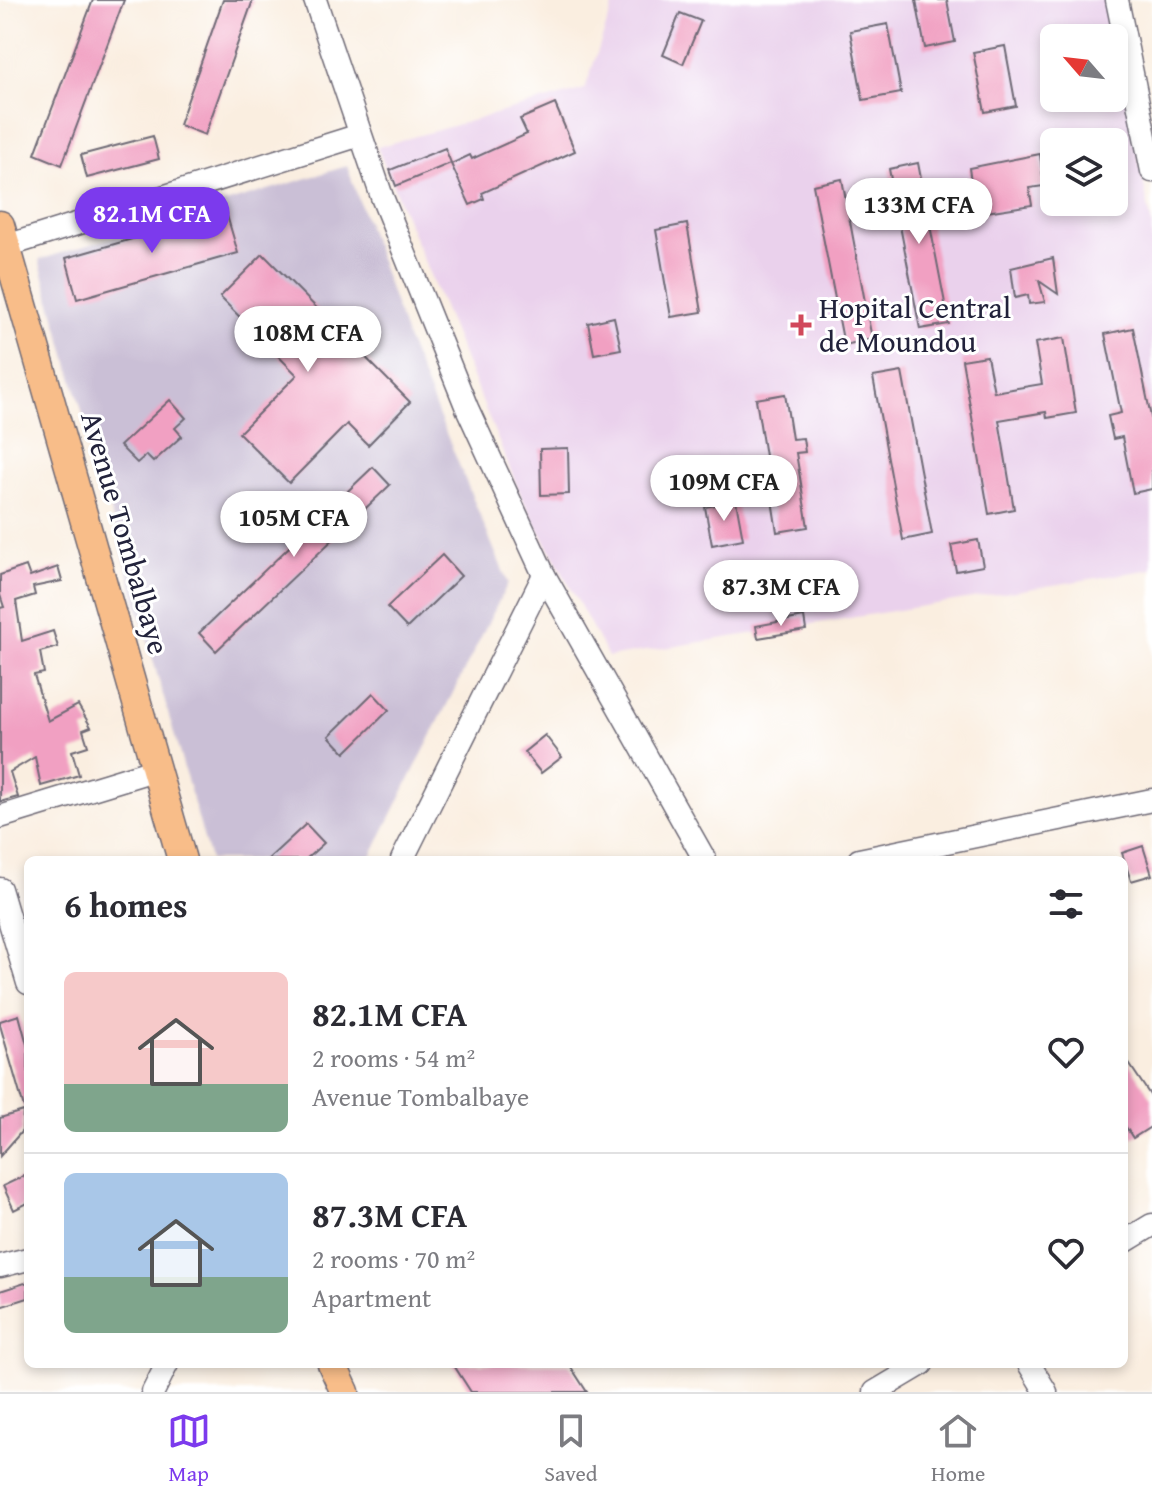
<!DOCTYPE html>
<html lang="en">
<head>
<meta charset="utf-8">
<style>
	:root { --surface:#fff; --page:#f2f2f3; --text:#2b2b33; --muted:#7c7c81; --line:#e1e1e2; --accent:#7c3aed }
	body { margin:0; font-family:"Gentium Book Plus",serif; background:var(--page); color:var(--text); height:100vh; display:flex; flex-direction:column; font-size:30px; white-space:nowrap }
	* { box-sizing:border-box; margin:0 }
	p { font-size:26px; color:var(--muted) }
	.icon { flex:none; width:44px; height:44px; fill:none; stroke:currentColor; stroke-width:2; stroke-linecap:round; stroke-linejoin:round }
	.map { position:relative; flex:1; overflow:hidden }
	.drawer { position:absolute; left:24px; top:856px; width:1104px; height:512px; display:flex; flex-direction:column; background:var(--surface); border-radius:12px; box-shadow:0 4px 12px #0003 }
	.drawer>* { flex:none }
	.needle { width:52px; rotate:298deg }
	.controls { position:absolute; left:1040px; top:24px; display:grid; gap:16px }
	.controls a { display:grid; place-items:center; width:88px; height:88px; border-radius:12px; background:var(--surface); box-shadow:0 4px 12px #0003; font-size:40px }
	.price { position:absolute; translate:-50% -68px; padding:0 18px; border-radius:28px; background:#fff; color:#222; font-size:26px; line-height:52px; filter:drop-shadow(0 2px 4px #0008) }
	.price::after { content:''; position:absolute; left:50%; top:48px; width:24px; height:18px; margin-left:-12px; background:inherit; clip-path:polygon(0 0,100% 0,50% 100%) }
	.price.selected { background:var(--accent); color:#fff }
	ul { padding:0; list-style:none }
	li { display:flex; align-items:center; gap:24px; height:200px; padding:0 40px }
	li+li { border-top:2px solid var(--line) }
	li span { display:grid; place-items:center; flex:none; width:224px; height:160px; border-radius:12px; color:#555 }
	li>.icon { margin-inline-start:auto }
	span .icon { width:96px; height:96px; fill:#fffc; stroke-width:1 }
	li b { font-size:34px }
	h2 { display:flex; justify-content:space-between; align-items:center; height:96px; padding:0 40px; font-size:34px }
	.tab-bar { display:flex; justify-content:space-around; align-items:center; height:112px; border-top:2px solid var(--line); background:var(--surface); font-size:22px; color:var(--muted) }
	.tab-bar a { display:grid; justify-items:center; gap:4px }
	.tab-bar .selected { color:var(--accent) }
	.map>svg:first-child { display:block }
	.built { fill:#ead1ec; fill-rule:evenodd }
	.industrial { fill:#cabfd6 }
	.building { fill:#f1a0c2 }
	.lines { fill:none; stroke-linecap:round; stroke-linejoin:round }
	.minor-casing { stroke:#6e6975; stroke-width:25 }
	.major-casing { stroke:#6e6975; stroke-width:31 }
	.minor { stroke:#fff; stroke-width:22 }
	.major { stroke:#f8bd89; stroke-width:28 }
	.poi-dot { fill:#d1495b; stroke:#fff; stroke-width:3 }
	.labels { text-anchor:middle; stroke-width:6; stroke-linejoin:round; paint-order:stroke }
	.poi-label { font-size:30px; fill:#22223b; stroke:#fff; text-anchor:start }
	.street-label { font-size:30px; fill:#22223b; stroke:#fff }
</style>
</head>
<body>
<div class="map">
<svg width="1152" height="1392" viewBox="0 0 1152 1392">
	<rect width="100%" height="100%" fill="#fff"/>
	<filter id="ink" filterUnits="userSpaceOnUse"><feTurbulence type="fractalNoise" baseFrequency=".0125" numOctaves="2"/><feDisplacementMap in="SourceGraphic" scale="16" xChannelSelector="R" yChannelSelector="G"/><feConvolveMatrix kernelMatrix="1 2 1 2 8 2 1 2 1" color-interpolation-filters="sRGB"/></filter>
	<filter id="wash" filterUnits="userSpaceOnUse"><feTurbulence type="fractalNoise" baseFrequency=".006" numOctaves="4" result="noise"/><feDisplacementMap in="SourceGraphic" scale="32" xChannelSelector="R" yChannelSelector="G"/><feGaussianBlur stdDeviation="1.8" result="paint"/><feColorMatrix in="noise" values="0 0 0 0 0 0 0 0 0 0 0 0 0 0 0 0 0 1.4 0 .05"/><feComposite in="paint" operator="in"/></filter>
	<g filter="url(#wash)">
		<rect width="100%" height="100%" fill="#faeee0"/>
		<path class="built" d="M615,0h492l45,226v343l-544,88 -86,-159 -145,-351 208,-58zM1054,38h60v60h-60zM1054,142h60v60h-60z"/>
		<polygon class="industrial" points="347,166 407,339 508,583 369,860 210,860 39,260"/>
		<g id="blocks">
			<g class="building">
				<polygon points="93,0 124,0 62,165 35,154"/>
				<polygon points="223,0 253,0 205,135 179,125"/>
				<polygon points="916,0 947,0 955,42 925,48"/>
				<polygon points="680,13 701,21 683,64 663,55"/>
				<polygon points="888,24 901,93 863,100 850,31"/>
				<polygon points="1005,46 1016,106 985,112 973,52"/>
				<polygon points="555,104 575,151 482,193 484,199 470,205 451,164 470,155 472,159 527,134 520,119"/>
				<polygon points="153,136 159,159 87,178 81,155"/>
				<polygon points="445,148 451,163 396,186 390,170"/>
				<polygon points="1040,154 1044,186 1029,188 1032,205 966,215 962,191 972,190 969,168"/>
				<polygon points="918,163 949,324 920,329 889,169"/>
				<polygon points="842,179 872,339 844,345 813,185"/>
				<polygon points="226,212 238,253 77,299 66,258"/>
				<polygon points="687,224 702,312 671,317 656,230"/>
				<polygon points="263,254 410,402 368,445 347,424 289,483 239,433 297,375 220,297"/>
				<polygon points="1053,258 1058,294 1039,281 1045,302 1029,304 1028,295 1015,298 1011,268"/>
				<polygon points="614,317 621,349 594,354 588,323"/>
				<polygon points="1133,328 1152,422 1152,489 1133,493 1122,437 1113,439 1108,416 1121,413 1105,334"/>
				<polygon points="1064,338 1076,413 1047,418 1046,412 999,420 1014,509 989,514 962,360 987,356 994,392 1042,384 1035,343"/>
				<polygon points="902,372 932,534 903,540 873,377"/>
				<polygon points="785,394 792,439 803,438 805,452 796,453 808,527 777,532 756,399"/>
				<polygon points="170,400 186,418 175,428 182,436 153,462 146,455 137,463 120,446"/>
				<polygon points="568,448 569,494 541,495 540,449"/>
				<polygon points="373,467 390,485 216,651 199,633"/>
				<polygon points="736,501 743,539 712,545 705,507"/>
				<polygon points="978,540 983,566 956,571 951,545"/>
				<polygon points="442,555 461,576 407,628 387,607"/>
				<polygon points="26,566 30,577 58,567 62,581 33,587 35,595 16,601 22,641 53,631 58,647 40,652 44,673 34,675 48,721 78,705 91,727 83,730 88,746 72,751 79,775 41,786 35,757 10,772 18,797 0,802 0,608 4,607 0,595 0,575"/>
				<polygon points="804,617 806,630 758,638 756,626"/>
				<polygon points="373,693 389,710 345,753 329,736"/>
				<polygon points="545,735 562,757 541,773 524,752"/>
				<polygon points="306,824 324,843 305,860 267,860"/>
				<polygon points="1143,846 1152,875 1131,881 1122,853"/>
				<polygon points="19,1015 28,1048 28,1107 24,1108 0,1025 0,1021"/>
				<polygon points="1124,1056 1152,1098 1152,1126 1133,1138 1124,1124"/>
				<polygon points="23,1111 22,1131 0,1156 0,1118"/>
				<polygon points="28,1174 28,1203 14,1210 3,1186"/>
				<polygon points="28,1282 28,1298 0,1307 0,1291"/>
				<polygon points="453,1364 569,1364 587,1392 471,1392"/>
			</g>
		</g>
	</g>
	<g filter="url(#ink)">
		<use href="#blocks" fill-opacity="0" stroke="#6e6975" stroke-width="2"/>
		<g class="lines">
			<g class="minor-casing">
				<g id="minor">
					<polyline points="315,0 382,197 467,408 544,575 705,860"/>
					<polyline points="1117,0 1152,171"/>
					<polyline points="0,248 360,135"/>
					<polyline points="0,817 157,769"/>
					<polyline points="402,860 544,575"/>
					<polyline points="859,860 1152,800"/>
					<polyline points="0,889 28,983"/>
					<polyline points="1124,1242 1152,1225"/>
					<polyline points="0,1266 28,1259"/>
					<polyline points="1029,1364 1046,1392"/>
					<polyline points="153,1392 167,1364"/>
					<polyline points="875,1392 922,1364"/>
				</g>
			</g>
			<g class="major-casing">
				<g id="major">
					<polyline points="0,225 182,860"/>
					<polyline points="332,1364 345,1392"/>
				</g>
			</g>
			<use href="#minor" class="minor"/>
			<use href="#major" class="major"/>
		</g>
	</g>
	<path class="poi-dot" d="M797 313h8v8h8v8h-8v8h-8v-8h-8v-8h8z"/>
	<g class="labels">
		<g class="poi-label">
			<text x="819" y="318">Hopital Central<tspan x="819" dy="34">de Moundou</tspan></text>
		</g>
		<g class="street-label">
			<text transform="translate(125 533) rotate(74)" y="10">Avenue Tombalbaye</text>
		</g>
	</g>
</svg>
<div class="controls">
<a><svg class="needle" viewBox="-14 -14 28 28"><path d="M0-13l5 13h-10z" fill="#e53935"/><path d="M0 13l5-13h-10z" fill="#7c7c81"/></svg></a>
<a><svg class="icon" aria-label="layers" viewBox="0 0 24 24"><path d="M12 4l9 5-9 5-9-5zM3 14l9 5 9-5"/></svg></a>
</div>
<b class="price" style="left:919px;top:246px">133M CFA</b>
<b class="price selected" style="left:152px;top:255px">82.1M CFA</b>
<b class="price" style="left:308px;top:374px">108M CFA</b>
<b class="price" style="left:724px;top:523px">109M CFA</b>
<b class="price" style="left:294px;top:559px">105M CFA</b>
<b class="price" style="left:781px;top:628px">87.3M CFA</b>
<section class="drawer">
<h2>6 homes<svg class="icon" aria-label="filters" viewBox="0 0 24 24"><path d="M4 7h16M4 17h16"/><circle cx="9" cy="7" r="2"/><circle cx="15" cy="17" r="2"/></svg></h2>
<ul>
<li><span style="background:linear-gradient(#f6c9c9 70%,#7fa58c 0)"><svg class="icon" aria-label="home" viewBox="0 0 24 24"><path d="M3 11l9-7 9 7M6 9v11h12V9"/></svg></span><div><b>82.1M CFA</b><p>2 rooms · 54 m²</p><p>Avenue Tombalbaye</p></div><svg class="icon" aria-label="heart" viewBox="0 0 24 24"><path d="M12 20l-8-8c-3-5 5-10 8-4 3-6 11-1 8 4z"/></svg></li>
<li><span style="background:linear-gradient(#a9c7e8 65%,#7fa58c 0)"><svg class="icon" aria-label="home" viewBox="0 0 24 24"><path d="M3 11l9-7 9 7M6 9v11h12V9"/></svg></span><div><b>87.3M CFA</b><p>2 rooms · 70 m²</p><p>Apartment</p></div><svg class="icon" aria-label="heart" viewBox="0 0 24 24"><path d="M12 20l-8-8c-3-5 5-10 8-4 3-6 11-1 8 4z"/></svg></li>
</ul>
</section>
</div>
<nav class="tab-bar">
<a class="selected"><svg class="icon" aria-label="map" viewBox="0 0 24 24"><path d="M3 6l6-2 6 2 6-2v14l-6 2-6-2-6 2zM9 4v14M15 6v14"/></svg>Map</a>
<a><svg class="icon" aria-label="saved" viewBox="0 0 24 24"><path d="M7 4h10v16l-5-4-5 4z"/></svg>Saved</a>
<a><svg class="icon" aria-label="home" viewBox="0 0 24 24"><path d="M3 11l9-7 9 7M6 9v11h12V9"/></svg>Home</a>
</nav>
</body>
</html>
